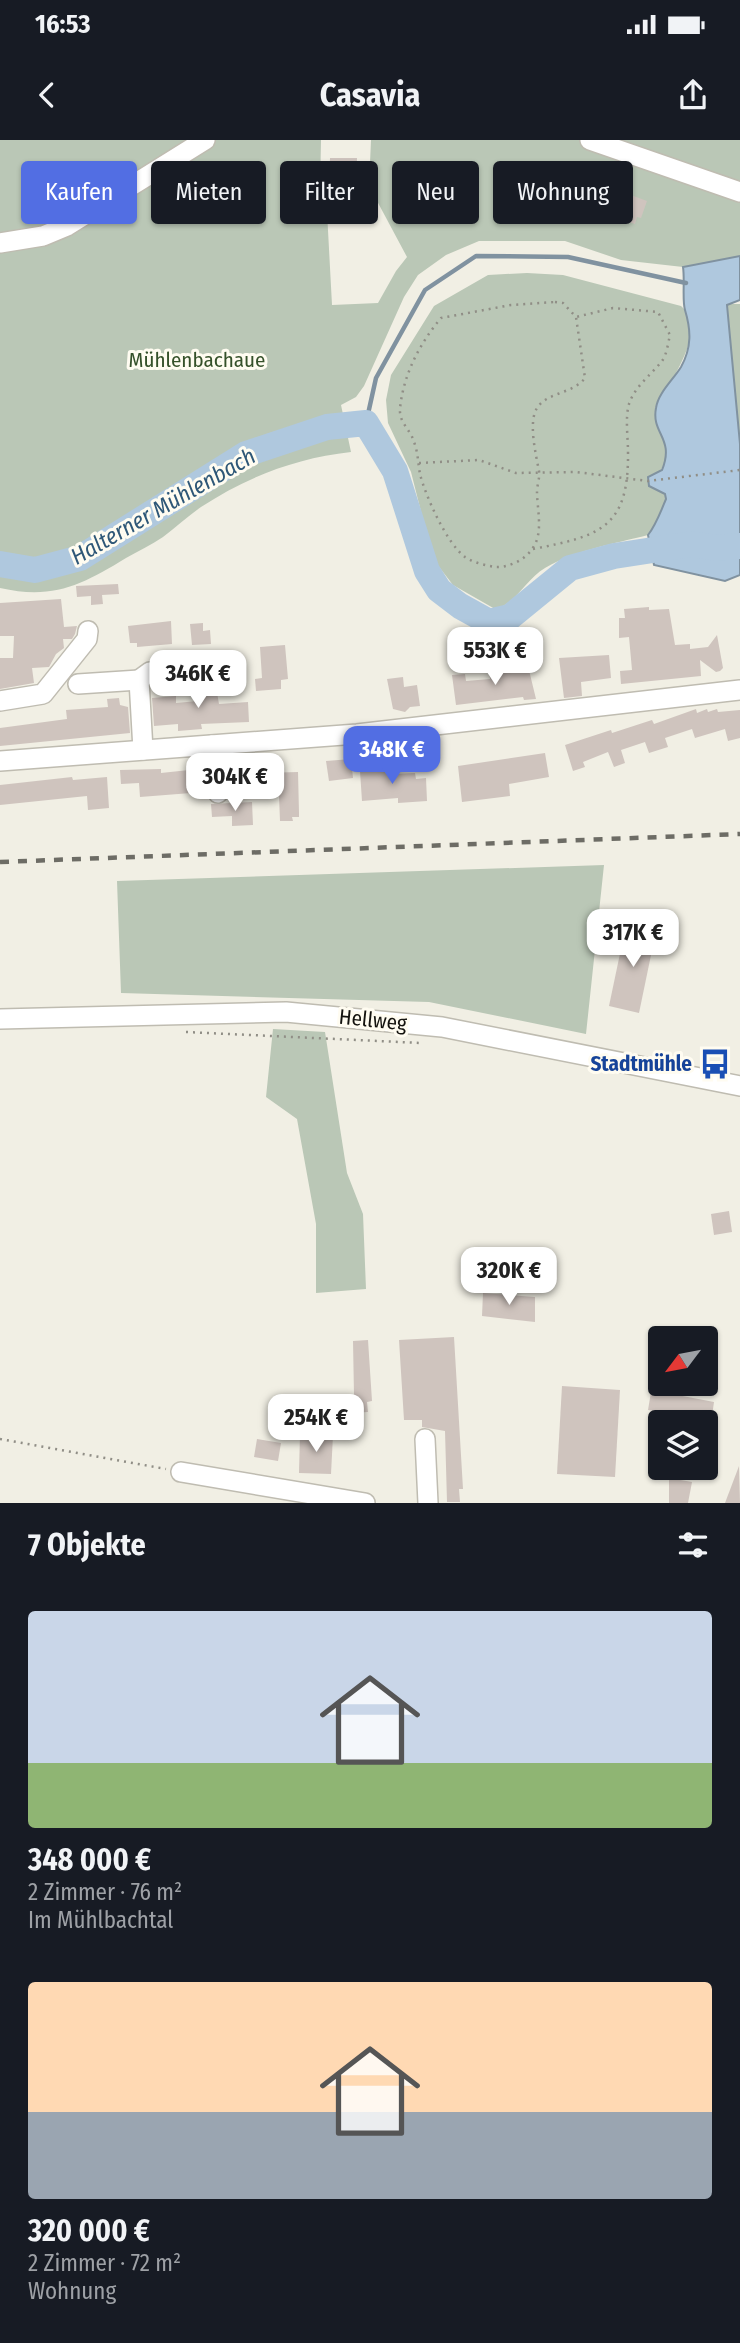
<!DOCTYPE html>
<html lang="de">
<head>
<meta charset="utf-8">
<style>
	:root { --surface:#171b24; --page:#20242c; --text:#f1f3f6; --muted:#9ea1a6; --accent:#526ee3 }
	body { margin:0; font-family:"Fira Sans Condensed",sans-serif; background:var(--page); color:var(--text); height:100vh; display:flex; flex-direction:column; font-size:26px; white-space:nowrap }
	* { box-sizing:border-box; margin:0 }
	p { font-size:23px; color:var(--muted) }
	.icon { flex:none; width:38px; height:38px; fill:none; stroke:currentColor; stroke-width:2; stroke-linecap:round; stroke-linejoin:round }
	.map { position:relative; height:1363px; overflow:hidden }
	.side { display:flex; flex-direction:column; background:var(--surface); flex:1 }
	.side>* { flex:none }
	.top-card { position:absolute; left:21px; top:21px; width:698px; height:63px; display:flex; gap:14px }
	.needle { width:46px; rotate:238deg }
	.tools { position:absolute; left:648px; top:1186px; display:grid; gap:14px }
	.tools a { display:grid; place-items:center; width:70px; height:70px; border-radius:7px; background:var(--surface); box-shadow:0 2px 5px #0004; font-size:35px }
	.price { position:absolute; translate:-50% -60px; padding:0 16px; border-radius:14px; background:#fff; color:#222; font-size:23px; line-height:46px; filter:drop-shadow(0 2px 4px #0008) }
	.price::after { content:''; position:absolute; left:50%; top:42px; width:21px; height:16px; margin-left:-10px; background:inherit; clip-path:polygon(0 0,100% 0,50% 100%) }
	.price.selected { background:var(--accent); color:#fff }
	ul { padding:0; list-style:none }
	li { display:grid; align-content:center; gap:14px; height:371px; padding:0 28px }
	li span { display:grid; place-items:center; height:217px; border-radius:7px; color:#555 }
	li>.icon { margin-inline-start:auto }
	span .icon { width:126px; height:126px; fill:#fffc; stroke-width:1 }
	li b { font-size:30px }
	h2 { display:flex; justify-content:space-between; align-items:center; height:84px; padding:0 28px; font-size:30px }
	.chip { padding:0 24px; border-radius:7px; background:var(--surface); box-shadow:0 2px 5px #0004; font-size:24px; line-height:63px }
	.chip.selected { background:var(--accent); color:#fff }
	.status { display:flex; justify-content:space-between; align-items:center; height:49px; padding:0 35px; background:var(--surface); direction:ltr }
	.status svg { height:19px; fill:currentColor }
	header { display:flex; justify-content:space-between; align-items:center; height:91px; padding:0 28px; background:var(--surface); font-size:32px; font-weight:700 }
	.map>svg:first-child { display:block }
	.green { fill:#bac7b6 }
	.water { fill:#afc8de; stroke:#8092a0; stroke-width:2 }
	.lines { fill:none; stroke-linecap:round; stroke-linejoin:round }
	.stream { stroke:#8092a0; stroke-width:4.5 }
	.river { stroke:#afc8de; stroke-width:26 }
	.building { fill:#cfc4be }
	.minor-casing { stroke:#bfbcb1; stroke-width:22 }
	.path { stroke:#908e86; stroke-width:2.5; stroke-dasharray:2 5; stroke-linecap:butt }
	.minor { stroke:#fff; stroke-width:19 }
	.rail { stroke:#6d6c65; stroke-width:4.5; stroke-dasharray:9 9; stroke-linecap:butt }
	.labels { text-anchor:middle; stroke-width:6; stroke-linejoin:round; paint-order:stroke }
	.park-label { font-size:21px; fill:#35512a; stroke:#fffcf1 }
	.street-label { font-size:21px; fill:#14130f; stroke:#fffcf1 }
	.transit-label { font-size:21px; font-weight:bold; fill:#164399; stroke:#fffcf1; text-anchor:end }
	.water-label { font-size:23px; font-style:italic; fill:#2e5777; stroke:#fffcf1 }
</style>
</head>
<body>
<div class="status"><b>16:53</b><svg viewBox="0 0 49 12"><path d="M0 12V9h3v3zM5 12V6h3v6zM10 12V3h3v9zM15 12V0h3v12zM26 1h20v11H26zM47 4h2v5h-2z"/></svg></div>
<header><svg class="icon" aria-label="back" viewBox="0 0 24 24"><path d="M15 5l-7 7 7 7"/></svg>Casavia<svg class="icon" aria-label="share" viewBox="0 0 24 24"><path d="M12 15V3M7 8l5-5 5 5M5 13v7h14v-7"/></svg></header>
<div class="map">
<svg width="740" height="1363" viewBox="0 0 740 1363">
	<rect width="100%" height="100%" fill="#f1efe4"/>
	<g class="green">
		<path d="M0,0h321l-1,48 6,5 6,112 46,-2 18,-32 11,-14 -38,-71 2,-46h369v116l-57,11 -62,-7 -56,-19h-86l-33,14 -28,20 -14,22 -40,89 -8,11 -15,8 10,47c-55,6 -104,25 -150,55 -13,9 -25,20 -38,30 -12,8 -25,14 -37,21 -44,27 -73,42 -126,30z"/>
		<path d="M527,133l36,2 118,31c22,19 3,51 -7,71 -7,15 -11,32 -17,48 14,29 12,36 -8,61l16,8 1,5c-6,12 -10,26 -18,36 -35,9 -72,15 -103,33 -19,11 -29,36 -50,41l-42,-24 -20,-26 -22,-87 -23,-49 -2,-23 5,-25 43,-69 54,-31z"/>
		<polygon points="727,164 740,164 740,304"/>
		<polygon points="604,725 586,894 429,862 121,853 117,741"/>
		<polygon points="273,889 325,892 347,1033 363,1074 366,1149 316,1153 316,1084 297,979 266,957"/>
	</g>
	<path class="water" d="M740,116v44l-13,5 13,139v131l-15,6 -71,-16 -6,-30c8,-10 13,-24 18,-36l-1,-5 -16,-8 -1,-9 14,-7c13,-32 -11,-36 -6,-62 2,-15 17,-28 25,-41 11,-20 10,-37 4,-57 -3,-10 0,-30 -2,-43z"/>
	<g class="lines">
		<polyline class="stream" points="366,283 376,238 425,150 476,116 568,117 686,143"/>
		<polyline class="river" points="0,424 35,430 80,418 246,314 327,287 366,283 395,331 427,431 439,450 460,466 489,482 510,477 570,428 614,416 692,404 716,408 740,406"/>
	</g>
	<g class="building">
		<polygon points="330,18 357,18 356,47 368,48 367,72 346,72 346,57 333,56 333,48 329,47"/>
		<polygon points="553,29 577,34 573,53 549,48"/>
		<rect x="538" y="50" width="15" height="15"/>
		<polygon points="620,51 647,61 641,78 637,77 635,84 620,79 623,72 614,69"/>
		<polygon points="118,444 119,454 102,455 103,464 91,465 91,456 77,457 76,446"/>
		<polygon points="61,459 64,487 77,486 75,494 72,499 63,499 64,508 56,514 49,527 32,528 34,543 0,549 0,518 13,518 14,496 0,496 0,463"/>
		<polygon points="649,467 649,470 669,469 675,505 690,504 690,509 708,507 717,495 723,528 720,531 716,532 700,520 701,536 621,544 620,531 632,530 629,497 619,498 619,478 625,478 624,469"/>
		<polygon points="171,481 172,504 137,507 137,503 130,503 128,486"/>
		<polygon points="203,483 203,491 210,490 211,504 192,505 190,484"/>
		<polygon points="285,505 288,539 281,540 281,549 256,551 255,539 262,538 260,507"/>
		<polygon points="609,515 611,538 581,542 582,556 564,558 559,518"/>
		<polygon points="528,526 536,559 524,560 523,557 456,565 452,535 465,534 466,541 490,539 489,531"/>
		<polygon points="214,535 219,564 248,562 249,582 201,584 202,589 178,591 178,584 154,586 152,558 176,556 176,563 198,561 197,551 206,550 205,541"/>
		<polygon points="403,537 404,547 417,545 420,566 410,567 405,572 393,569 387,539"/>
		<polygon points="119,558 120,565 128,567 130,593 0,606 0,588 67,579 66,570 108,567 107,559"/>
		<polygon points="696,569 697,573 707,569 708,572 717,569 718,572 740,570 740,598 728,601 725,589 695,598 692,589 665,598 668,607 649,613 645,602 621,610 625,623 614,627 608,612 583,622 585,627 573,631 565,605 611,590 612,593 652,580 654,584"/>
		<polygon points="545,613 549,637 509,644 510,656 462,662 458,626"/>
		<polygon points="351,619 353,638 329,641 326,621"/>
		<polygon points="260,621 263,633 298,632 299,673 299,677 292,677 293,681 280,681 279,656 276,656 275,649 247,652 246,639 229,641 227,624"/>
		<polygon points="391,625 392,634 415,633 416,639 426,638 427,661 398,663 398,658 362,661 360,631"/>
		<polygon points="161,629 161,633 189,630 191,653 140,657 139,643 121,644 120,630"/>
		<polygon points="72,637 73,640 107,637 109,668 88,670 87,656 0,665 0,645"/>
		<polygon points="252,662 253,685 232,686 232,676 212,677 211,664"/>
		<polygon points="626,785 656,791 639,873 609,866"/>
		<polygon points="729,1071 732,1092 714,1095 711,1074"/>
		<polygon points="483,1153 535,1157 535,1182 482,1176"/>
		<polygon points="454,1197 463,1349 459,1349 460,1362 447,1362 445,1291 422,1287 422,1280 404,1280 399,1200"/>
		<polygon points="368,1200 372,1261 367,1262 368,1272 337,1274 337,1267 328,1267 327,1256 354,1255 353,1201"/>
		<polygon points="562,1246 620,1250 615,1337 557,1334"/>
		<polygon points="652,1246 673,1250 672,1254 714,1262 711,1283 666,1283 668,1273 648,1270"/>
		<polygon points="300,1294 333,1295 331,1334 299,1333"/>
		<polygon points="257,1299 281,1303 278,1321 254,1317"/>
		<polygon points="739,1326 740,1363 725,1363"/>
		<polygon points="669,1338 692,1342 688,1363 669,1363"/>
	</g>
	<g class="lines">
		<g class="minor-casing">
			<g id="minor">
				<polyline points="590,0 740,52"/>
				<polyline points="0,103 43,96 67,86 205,0"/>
				<polyline points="78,544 139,540"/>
				<polyline points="0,561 43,554 87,499 88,491"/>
				<polyline points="212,605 218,653"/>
				<polyline points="143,610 139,540 150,532 204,529"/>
				<polyline points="0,621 357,594 740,550"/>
				<polyline points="0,879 286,872 442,887 740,946"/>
				<polyline points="425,1299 428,1363"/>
				<polyline points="181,1332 365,1363"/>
			</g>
		</g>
		<g class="path">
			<path d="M555,162l8,1 13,14 9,61c-12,16 -38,14 -48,30 -9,14 -1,47 2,63 1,7 -2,14 -2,21 0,17 7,42 -5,57 -7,11 -24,19 -37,18 -10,-2 -21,-4 -30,-10 -18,-13 -40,-62 -45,-83 -2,-11 -2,-22 -6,-32 -3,-12 -15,-19 -14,-33 3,-34 20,-66 41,-91l70,-13z"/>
			<polyline points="419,323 479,320 516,333 576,332 648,341 740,330"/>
			<path d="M533,409c67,-13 96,-21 95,-97 0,-15 -3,-34 1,-48 6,-18 22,-29 33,-43 5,-7 6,-18 8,-26l-12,-23 -45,-4 -37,9"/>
			<polyline points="186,892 421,903"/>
			<polyline points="0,1299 166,1329"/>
		</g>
		<use href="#minor" class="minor"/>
		<polyline class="rail" points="0,722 740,694"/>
	</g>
	<defs>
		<g id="bus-bare" transform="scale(2.415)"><path d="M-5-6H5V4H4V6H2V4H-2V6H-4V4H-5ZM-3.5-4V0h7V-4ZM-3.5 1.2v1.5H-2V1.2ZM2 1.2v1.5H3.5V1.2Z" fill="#1a4fb4" stroke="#fffcf1" stroke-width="2.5" paint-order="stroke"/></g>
	</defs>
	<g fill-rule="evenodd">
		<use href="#bus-bare" x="715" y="924"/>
	</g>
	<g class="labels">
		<g class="park-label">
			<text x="197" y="227">Mühlenbachaue</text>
		</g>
		<g class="street-label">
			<text transform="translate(373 880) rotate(6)" y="7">Hellweg</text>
		</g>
		<g class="transit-label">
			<text x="692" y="931">Stadtmühle</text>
		</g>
		<g class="water-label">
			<text transform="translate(163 366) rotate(-30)" y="8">Halterner Mühlenbach</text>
		</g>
	</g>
</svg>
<div class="tools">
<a><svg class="needle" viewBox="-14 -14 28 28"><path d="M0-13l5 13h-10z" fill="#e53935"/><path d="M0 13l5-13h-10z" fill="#9ea1a6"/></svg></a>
<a><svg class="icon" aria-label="layers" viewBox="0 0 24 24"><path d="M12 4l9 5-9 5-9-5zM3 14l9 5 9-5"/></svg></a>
</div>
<b class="price" style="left:495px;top:547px">553K €</b>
<b class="price" style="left:198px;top:570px">346K €</b>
<b class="price selected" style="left:392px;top:646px">348K €</b>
<b class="price" style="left:235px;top:673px">304K €</b>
<b class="price" style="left:633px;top:829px">317K €</b>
<b class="price" style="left:509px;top:1167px">320K €</b>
<b class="price" style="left:316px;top:1314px">254K €</b>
<div class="top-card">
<a class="chip selected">Kaufen</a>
<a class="chip">Mieten</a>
<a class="chip">Filter</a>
<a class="chip">Neu</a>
<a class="chip">Wohnung</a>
</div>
</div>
<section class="side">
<h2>7 Objekte<svg class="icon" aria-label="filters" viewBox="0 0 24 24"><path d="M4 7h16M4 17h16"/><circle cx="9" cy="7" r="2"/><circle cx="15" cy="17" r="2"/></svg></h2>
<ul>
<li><span style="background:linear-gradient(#c9d6e8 70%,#8fb573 0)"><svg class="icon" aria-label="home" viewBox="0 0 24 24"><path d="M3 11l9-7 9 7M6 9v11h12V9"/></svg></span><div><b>348 000 €</b><p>2 Zimmer · 76 m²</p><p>Im Mühlbachtal</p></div></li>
<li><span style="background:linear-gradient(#ffd9b3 60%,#9aa5b1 0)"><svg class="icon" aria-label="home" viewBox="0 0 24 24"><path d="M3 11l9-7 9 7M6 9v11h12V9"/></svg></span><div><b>320 000 €</b><p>2 Zimmer · 72 m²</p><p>Wohnung</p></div></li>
</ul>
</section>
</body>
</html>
